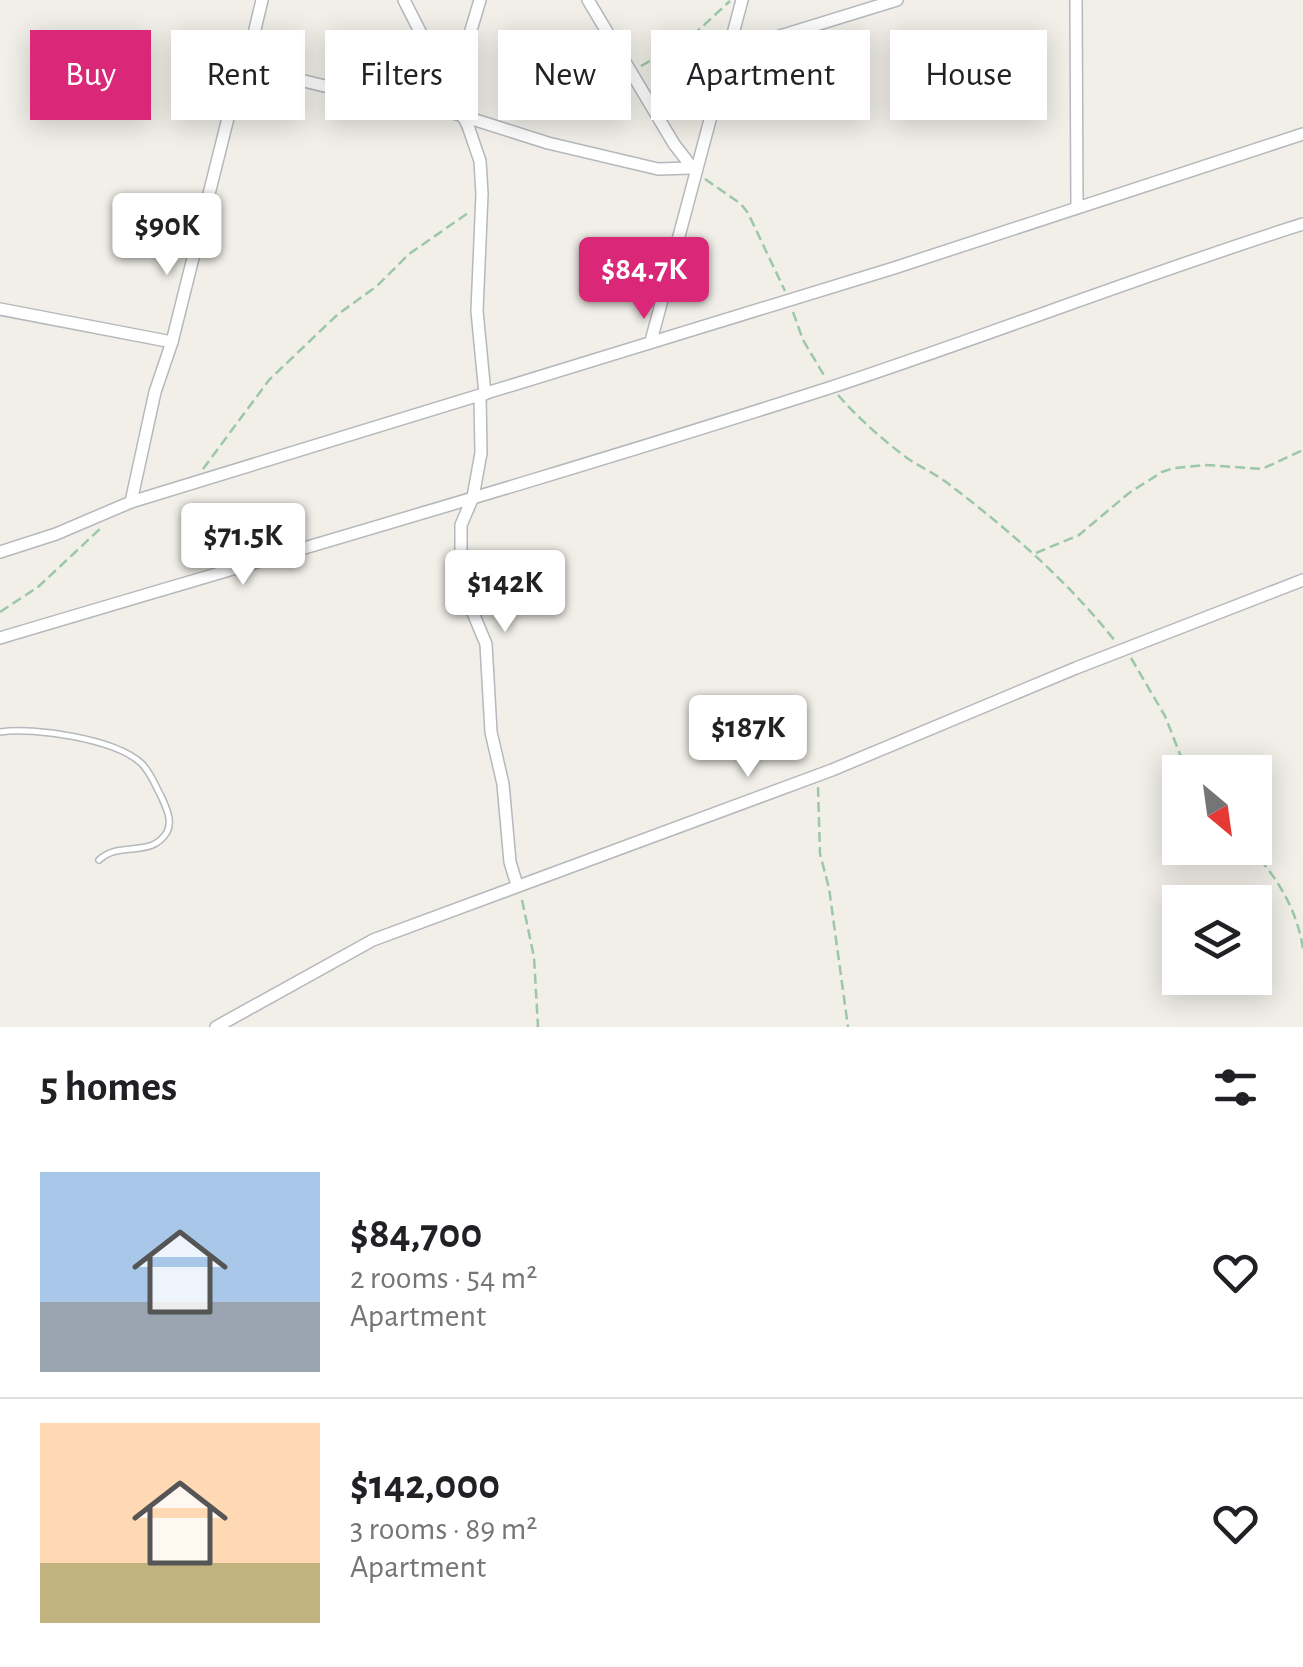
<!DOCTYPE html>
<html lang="en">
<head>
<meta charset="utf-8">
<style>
	:root { --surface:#fff; --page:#f6f6f6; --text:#202124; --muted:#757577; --line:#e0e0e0; --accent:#db2777 }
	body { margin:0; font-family:"Alegreya Sans",sans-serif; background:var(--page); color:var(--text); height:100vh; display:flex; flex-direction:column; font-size:38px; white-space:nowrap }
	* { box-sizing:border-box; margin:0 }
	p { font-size:32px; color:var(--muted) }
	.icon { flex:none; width:55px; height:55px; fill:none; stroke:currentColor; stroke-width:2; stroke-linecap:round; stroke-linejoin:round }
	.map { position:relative; height:1027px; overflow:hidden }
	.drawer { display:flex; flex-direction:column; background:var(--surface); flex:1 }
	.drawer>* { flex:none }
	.banner { position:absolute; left:30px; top:30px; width:1245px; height:90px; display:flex; gap:20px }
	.needle { width:65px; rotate:151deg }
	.buttons { position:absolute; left:1162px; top:755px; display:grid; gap:20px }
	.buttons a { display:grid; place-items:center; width:110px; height:110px; border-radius:0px; background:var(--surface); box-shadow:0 5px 25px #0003; font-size:50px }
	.price { position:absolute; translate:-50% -85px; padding:0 22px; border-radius:10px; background:#fff; color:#222; font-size:32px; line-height:65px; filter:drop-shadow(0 2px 5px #0008) }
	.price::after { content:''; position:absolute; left:50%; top:60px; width:30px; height:22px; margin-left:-15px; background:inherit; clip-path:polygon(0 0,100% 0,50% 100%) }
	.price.active { background:var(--accent); color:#fff }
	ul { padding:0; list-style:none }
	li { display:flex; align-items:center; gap:30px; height:250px; padding:0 40px }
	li+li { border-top:2px solid var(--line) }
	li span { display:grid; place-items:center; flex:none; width:280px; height:200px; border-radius:0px; color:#555 }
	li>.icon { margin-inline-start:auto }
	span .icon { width:120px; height:120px; fill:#fffc; stroke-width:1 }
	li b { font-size:42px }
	h2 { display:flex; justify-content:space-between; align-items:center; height:120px; padding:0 40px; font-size:42px }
	.chip { padding:0 35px; border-radius:0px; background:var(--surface); box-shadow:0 5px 25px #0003; font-size:35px; line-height:90px }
	.chip.active { background:var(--accent); color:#fff }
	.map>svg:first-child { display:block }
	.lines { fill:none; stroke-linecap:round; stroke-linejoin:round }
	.service-casing { stroke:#b5b8bc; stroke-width:8 }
	.minor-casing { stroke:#b5b8bc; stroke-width:14 }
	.path { stroke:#9cc7a9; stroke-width:2.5; stroke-dasharray:10 5; stroke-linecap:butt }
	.service { stroke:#fff; stroke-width:5 }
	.minor { stroke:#fff; stroke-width:11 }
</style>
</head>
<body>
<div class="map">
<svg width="1303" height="1027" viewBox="0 0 1303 1027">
	<rect width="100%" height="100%" fill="#f1efe8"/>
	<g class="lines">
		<g class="service-casing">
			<path id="service" d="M0,732c35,-5 115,7 141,31 9,8 14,22 20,33 5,11 12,25 6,36 -16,27 -47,8 -68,28"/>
		</g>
		<g class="minor-casing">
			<g id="minor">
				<polyline points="404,0 468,126 480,161 482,194 477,311 485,394"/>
				<polyline points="588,0 674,144 694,170"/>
				<polyline points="1076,0 1077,206"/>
				<polyline points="728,52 897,0"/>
				<polyline points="246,67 391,102 447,111 548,143 658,169 691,168"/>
				<polyline points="451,97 480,0"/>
				<polyline points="0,309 172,342"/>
				<polyline points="651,341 742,0"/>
				<polyline points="480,396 481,453 473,497 461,525 461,554 468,601 486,644 491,732 503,784 510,862 517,885"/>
				<polyline points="131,502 155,392 172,342 231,106 246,67 262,0"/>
				<polyline points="0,552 56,534 131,502 894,268 1303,134"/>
				<path d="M0,638c278,-83 556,-162 832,-251 158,-52 313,-113 471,-163"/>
				<polyline points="216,1027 373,940 832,770 1076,668 1303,580"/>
			</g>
		</g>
		<g class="path">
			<polyline points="641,66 690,38 730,1"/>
			<polyline points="705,179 741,204 748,213 785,291"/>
			<polyline points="793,312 803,340 825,377"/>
			<path d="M838,395c20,23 45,45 69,63 13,9 27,15 39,24 62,47 121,98 169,159"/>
			<polyline points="203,469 269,380 337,315 377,286 409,254 468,213"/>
			<polyline points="1036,553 1079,535 1129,493 1162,472 1174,468 1207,465 1262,469 1303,450"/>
			<polyline points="0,612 38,587 102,527"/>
			<polyline points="1131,658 1165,716 1187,772"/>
			<polyline points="818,787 820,854 829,888 848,1027"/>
			<path d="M1250,848c27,29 47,61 53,101"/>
			<polyline points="522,900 534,957 538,1027"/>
		</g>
		<use href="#service" class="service"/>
		<use href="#minor" class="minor"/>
	</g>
</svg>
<div class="buttons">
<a><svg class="needle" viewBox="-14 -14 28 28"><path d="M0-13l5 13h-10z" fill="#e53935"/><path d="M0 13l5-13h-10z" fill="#757577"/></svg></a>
<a><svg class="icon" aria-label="layers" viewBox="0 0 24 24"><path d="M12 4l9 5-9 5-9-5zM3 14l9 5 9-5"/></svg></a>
</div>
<b class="price" style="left:167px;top:278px">$90K</b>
<b class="price active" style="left:644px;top:322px">$84.7K</b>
<b class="price" style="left:243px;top:588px">$71.5K</b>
<b class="price" style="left:505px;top:635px">$142K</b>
<b class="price" style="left:748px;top:780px">$187K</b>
<div class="banner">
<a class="chip active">Buy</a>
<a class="chip">Rent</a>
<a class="chip">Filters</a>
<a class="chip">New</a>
<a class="chip">Apartment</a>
<a class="chip">House</a>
</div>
</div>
<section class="drawer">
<h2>5 homes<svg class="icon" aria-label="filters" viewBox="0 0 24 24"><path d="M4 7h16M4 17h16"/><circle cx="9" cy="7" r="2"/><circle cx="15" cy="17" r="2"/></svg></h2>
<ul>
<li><span style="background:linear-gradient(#a9c7e8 65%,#9aa5b1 0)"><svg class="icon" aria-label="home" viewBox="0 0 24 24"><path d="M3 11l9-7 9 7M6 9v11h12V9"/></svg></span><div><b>$84,700</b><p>2 rooms · 54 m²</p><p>Apartment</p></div><svg class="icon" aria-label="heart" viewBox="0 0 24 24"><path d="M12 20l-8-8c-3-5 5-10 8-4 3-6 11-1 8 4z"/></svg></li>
<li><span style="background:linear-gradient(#ffd9b3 70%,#c2b280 0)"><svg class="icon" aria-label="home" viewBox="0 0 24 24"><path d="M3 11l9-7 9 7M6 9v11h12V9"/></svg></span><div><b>$142,000</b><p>3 rooms · 89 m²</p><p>Apartment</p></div><svg class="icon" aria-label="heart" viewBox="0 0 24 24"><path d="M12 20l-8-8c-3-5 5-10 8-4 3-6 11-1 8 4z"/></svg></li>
</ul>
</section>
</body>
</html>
